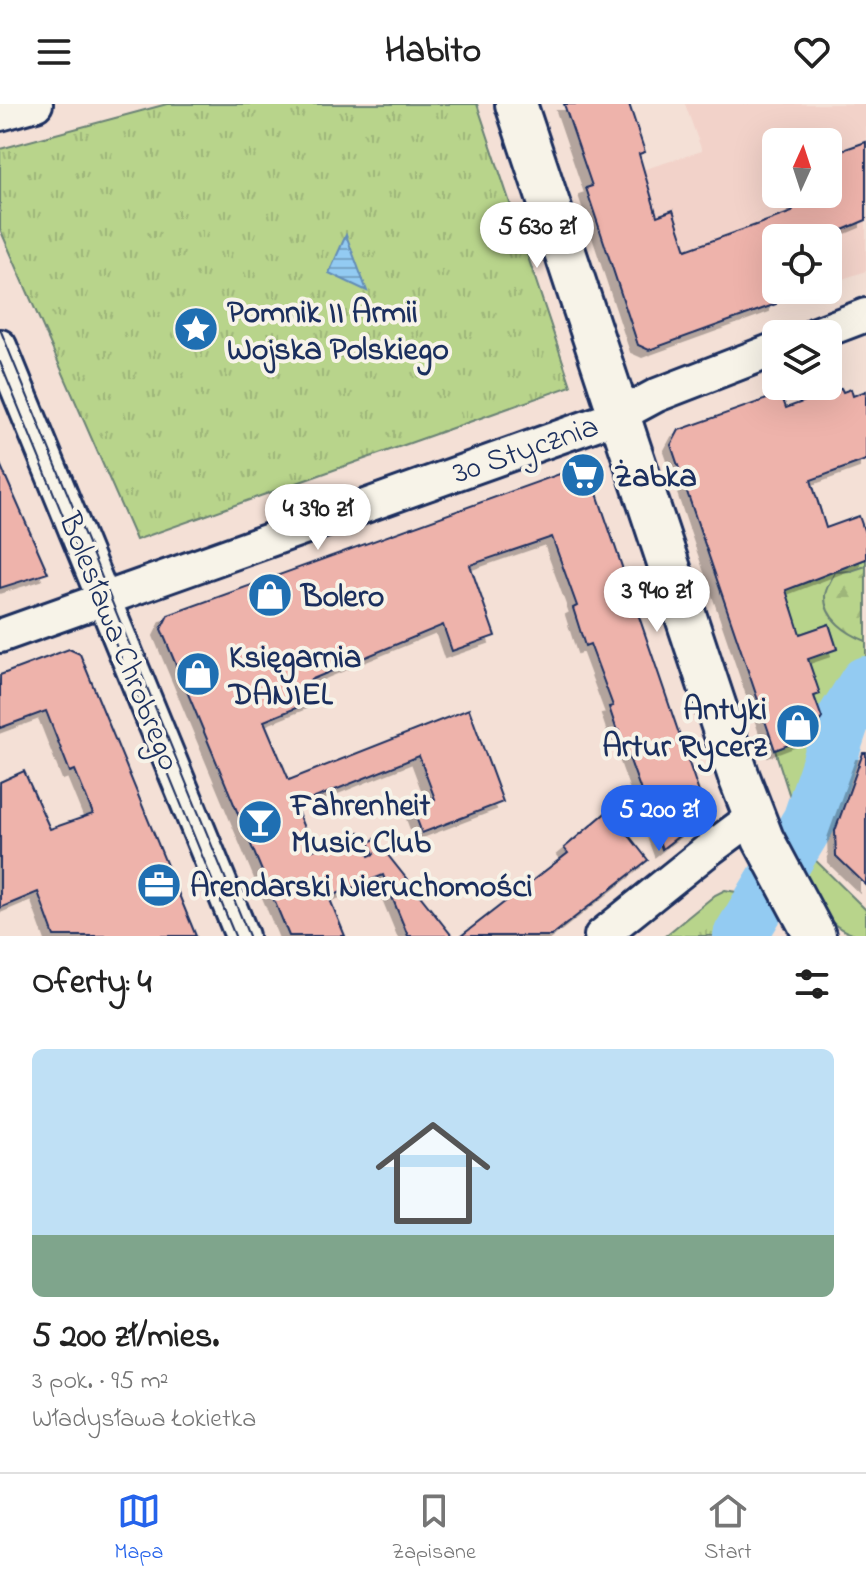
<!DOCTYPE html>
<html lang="pl">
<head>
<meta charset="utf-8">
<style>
	:root { --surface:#fff; --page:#f6f6f6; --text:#222; --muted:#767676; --line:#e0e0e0; --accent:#2563eb }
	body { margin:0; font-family:"Indie Flower",sans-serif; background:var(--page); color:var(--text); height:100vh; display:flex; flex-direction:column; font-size:30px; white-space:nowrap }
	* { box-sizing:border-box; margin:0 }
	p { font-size:26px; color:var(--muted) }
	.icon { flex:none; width:44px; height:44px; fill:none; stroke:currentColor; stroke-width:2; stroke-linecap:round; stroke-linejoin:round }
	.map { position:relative; height:832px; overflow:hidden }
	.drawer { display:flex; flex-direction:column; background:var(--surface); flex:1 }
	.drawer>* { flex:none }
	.needle { width:52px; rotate:3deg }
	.controls { position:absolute; left:762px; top:24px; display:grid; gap:16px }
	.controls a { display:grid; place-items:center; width:80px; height:80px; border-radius:12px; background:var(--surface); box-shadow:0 8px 32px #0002; font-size:40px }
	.price { position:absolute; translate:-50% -68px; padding:0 18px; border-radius:28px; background:#fff; color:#222; font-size:26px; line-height:52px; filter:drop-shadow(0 2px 4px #0008) }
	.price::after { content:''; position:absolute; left:50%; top:48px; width:24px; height:18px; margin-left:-12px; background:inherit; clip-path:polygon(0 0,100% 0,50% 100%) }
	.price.selected { background:var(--accent); color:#fff }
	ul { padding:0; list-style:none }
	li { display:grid; align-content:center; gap:16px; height:424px; padding:0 32px }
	li span { display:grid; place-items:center; height:248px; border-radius:12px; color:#555 }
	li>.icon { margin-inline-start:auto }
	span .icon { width:144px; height:144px; fill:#fffc; stroke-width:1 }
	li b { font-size:34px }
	h2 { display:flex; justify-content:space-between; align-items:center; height:96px; padding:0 32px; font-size:34px }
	header { display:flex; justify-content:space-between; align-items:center; height:104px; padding:0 32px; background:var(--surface); font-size:36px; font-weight:700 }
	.tabs { display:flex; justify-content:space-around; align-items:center; height:112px; border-top:2px solid var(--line); background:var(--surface); font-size:22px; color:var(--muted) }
	.tabs a { display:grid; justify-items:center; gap:4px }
	.tabs .selected { color:var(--accent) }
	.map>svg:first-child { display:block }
	.built { fill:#f2d2c9; fill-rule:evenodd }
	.grass { fill:#b8d48b; stroke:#6a8274; stroke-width:2 }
	.forest { fill:url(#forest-firs); stroke:#6a8274; stroke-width:2 }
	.park { fill:url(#park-tufts); stroke:#6a8274; stroke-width:2 }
	.water { fill:url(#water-rules); stroke:#638db7; stroke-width:2 }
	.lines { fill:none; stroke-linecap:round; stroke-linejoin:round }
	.shore { stroke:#4b6d99; stroke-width:2 }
	.river { stroke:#93cbf2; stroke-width:54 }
	.building { fill:#eeb3ab; stroke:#1b2f5e; stroke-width:2; filter:url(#shadow) }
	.minor-casing { stroke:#1b2f5e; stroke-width:38 }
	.major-casing { stroke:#1b2f5e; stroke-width:46 }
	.minor { stroke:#f7f3e8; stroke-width:32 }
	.major { stroke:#f7f3e8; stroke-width:40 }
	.tram { stroke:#1b2f5e; stroke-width:2 }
	.labels { text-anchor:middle; stroke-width:8; stroke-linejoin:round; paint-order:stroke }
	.poi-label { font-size:32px; font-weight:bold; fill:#1b2f5e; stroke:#f7f3e8; text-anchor:start }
	.street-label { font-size:32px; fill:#1b2f5e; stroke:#f7f3e8 }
</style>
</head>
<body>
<header><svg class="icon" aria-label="menu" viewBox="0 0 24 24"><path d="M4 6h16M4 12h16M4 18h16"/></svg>Habito<svg class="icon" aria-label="heart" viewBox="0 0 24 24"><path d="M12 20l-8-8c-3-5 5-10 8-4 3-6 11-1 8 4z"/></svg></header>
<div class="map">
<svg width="866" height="832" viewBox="0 0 866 832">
	<defs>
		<pattern id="forest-firs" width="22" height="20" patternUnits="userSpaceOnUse" patternTransform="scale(2)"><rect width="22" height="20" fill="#b8d48b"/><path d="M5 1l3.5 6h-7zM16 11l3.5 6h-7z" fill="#9eb67a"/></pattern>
		<pattern id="park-tufts" width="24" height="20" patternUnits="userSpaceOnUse" patternTransform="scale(2)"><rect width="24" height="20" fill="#b8d48b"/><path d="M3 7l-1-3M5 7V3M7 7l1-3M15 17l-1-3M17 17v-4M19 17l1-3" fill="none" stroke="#9eb67a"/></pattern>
		<pattern id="water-rules" width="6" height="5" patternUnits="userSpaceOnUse" patternTransform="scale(2)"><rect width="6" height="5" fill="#93cbf2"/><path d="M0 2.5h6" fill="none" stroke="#77a5c7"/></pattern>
		<filter id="shadow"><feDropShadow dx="-7" dy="7" stdDeviation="0" flood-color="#0004"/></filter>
	</defs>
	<rect width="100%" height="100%" fill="#f4e0d6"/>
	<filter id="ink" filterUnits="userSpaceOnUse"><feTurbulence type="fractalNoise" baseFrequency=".0125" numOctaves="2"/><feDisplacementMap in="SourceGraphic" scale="16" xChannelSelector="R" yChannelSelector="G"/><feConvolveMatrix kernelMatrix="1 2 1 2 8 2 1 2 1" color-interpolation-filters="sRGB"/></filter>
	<g filter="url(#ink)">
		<path class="built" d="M685,0h181v167l-38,13v-46h-52v52h37l-164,60 -11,-5 -52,-157 116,-37zM776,38h52v52h-52z"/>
		<g class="grass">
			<polygon points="818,398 826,426 847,461 866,455 866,564 835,612 792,699 775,646 809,633 822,614 814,592 819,590 805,549 813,553 837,544 829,520 795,532 792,505 782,480 791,484 808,478 802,459 766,416"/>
			<path d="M866,607v15l-25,52 -20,67 -7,-11c14,-41 26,-88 52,-123z"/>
			<path d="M784,732l11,4 71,70v26c-47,0 -65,-65 -82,-100z"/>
		</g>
		<path class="forest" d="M866,462v75c-18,-7 -42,-22 -41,-45 0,-7 7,-17 10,-24l16,-1z"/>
		<g class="park">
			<polygon points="167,0 477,0 571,282 136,436 0,125 0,45"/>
			<polygon points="725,786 736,788 746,803 740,807 725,832 665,832 715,791"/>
		</g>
		<g class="water">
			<polygon points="346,131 367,187 329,169"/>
			<polygon points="866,564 866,607 857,619 835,669 814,730 792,699 835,612"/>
			<polygon points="746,803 752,832 725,832 740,807"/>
		</g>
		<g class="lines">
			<polygon class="shore" points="830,644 834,650 814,705 809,708 803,697"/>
			<polyline class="river" points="740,832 809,717 843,616 866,579"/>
		</g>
		<g class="building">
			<polygon points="564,0 629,0 645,48 639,50 657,112 673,106 686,146 792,108 799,90 828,90 828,51 866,38 866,116 824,134 776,134 776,200 649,246 638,241 586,84 592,82"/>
			<polygon points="841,284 843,288 851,285 853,292 866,287 866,356 811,376 826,424 859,412 866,432 866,455 786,486 800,530 829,520 837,545 808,555 820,590 814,592 822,614 809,633 775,646 671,341 679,326 781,290 786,304"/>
			<polygon points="0,360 48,469 0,484"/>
			<polygon points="579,363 590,369 704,703 701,715 662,745 619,626 617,627 609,603 613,602 590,540 585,542 573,504 577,502 552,433 470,461 495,532 452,547 443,521 310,576 318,595 264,617 289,676 469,605 503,698 422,729 413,705 435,695 419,652 295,702 313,746 359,728 369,752 374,750 369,738 375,735 452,832 408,832 383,771 329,793 345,832 289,832 161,525 168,511"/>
			<polygon points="69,545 80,550 196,832 54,832 38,788 0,804 0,678 24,667 50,725 93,710 75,666 70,668 46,607 0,624 0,571"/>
			<polygon points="863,649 866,649 866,781 836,752 835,727"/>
			<polygon points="609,706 648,756 551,832 461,832 568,749 564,744"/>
		</g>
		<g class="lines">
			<g class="minor-casing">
				<g id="minor">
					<polyline points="0,10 36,0"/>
					<polyline points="816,230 866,211"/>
					<polyline points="0,242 242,832"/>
					<polyline points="0,532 618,312 657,291 776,245"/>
					<polyline points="601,832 707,747 753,713"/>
				</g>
			</g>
			<g class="major-casing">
				<polyline id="major" points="516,0 739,673 763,735 815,832"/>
			</g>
			<use href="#minor" class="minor"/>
			<use href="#major" class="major"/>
			<g class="tram">
				<polyline points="0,225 249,832"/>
				<polyline points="0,258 235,832"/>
			</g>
		</g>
	</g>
	<defs>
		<g id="sight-disc" transform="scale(2.3)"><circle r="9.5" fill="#1f6fb2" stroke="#f7f3e8"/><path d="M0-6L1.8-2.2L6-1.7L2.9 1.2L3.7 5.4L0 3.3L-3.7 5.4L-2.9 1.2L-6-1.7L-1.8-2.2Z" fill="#fff"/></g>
		<g id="supermarket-disc" transform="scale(2.3)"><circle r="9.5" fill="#1f6fb2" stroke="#f7f3e8"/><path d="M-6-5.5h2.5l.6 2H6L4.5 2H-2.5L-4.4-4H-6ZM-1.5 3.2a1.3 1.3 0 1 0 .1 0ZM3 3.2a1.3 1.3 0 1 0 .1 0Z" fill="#fff"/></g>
		<g id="shop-disc" transform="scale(2.3)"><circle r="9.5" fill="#1f6fb2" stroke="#f7f3e8"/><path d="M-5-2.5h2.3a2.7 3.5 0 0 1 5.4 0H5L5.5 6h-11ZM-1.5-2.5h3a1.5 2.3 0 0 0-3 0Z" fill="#fff"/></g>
		<g id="bar-disc" transform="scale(2.3)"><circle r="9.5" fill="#1f6fb2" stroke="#f7f3e8"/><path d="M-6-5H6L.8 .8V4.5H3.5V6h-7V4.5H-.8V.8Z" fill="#fff"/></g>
		<g id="office-disc" transform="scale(2.3)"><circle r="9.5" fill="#1f6fb2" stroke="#f7f3e8"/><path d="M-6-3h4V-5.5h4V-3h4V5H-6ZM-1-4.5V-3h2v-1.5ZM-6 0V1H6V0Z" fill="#fff"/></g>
	</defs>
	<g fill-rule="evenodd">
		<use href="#sight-disc" x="196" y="225"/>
		<use href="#supermarket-disc" x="583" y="371"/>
		<use href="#shop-disc" x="270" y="491"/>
		<use href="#shop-disc" x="198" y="570"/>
		<use href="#shop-disc" x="798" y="622"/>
		<use href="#bar-disc" x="260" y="718"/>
		<use href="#office-disc" x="159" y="781"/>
	</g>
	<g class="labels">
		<g class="poi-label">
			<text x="227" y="218">Pomnik II Armii<tspan x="227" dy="37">Wojska Polskiego</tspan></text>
			<text x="614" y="382">Żabka</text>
			<text x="301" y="502">Bolero</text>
			<text x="229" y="563">Księgarnia<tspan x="229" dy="37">DANIEL</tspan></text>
			<text x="767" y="615" text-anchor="end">Antyki<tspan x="767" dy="37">Artur Rycerz</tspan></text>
			<text x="291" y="711">Fahrenheit<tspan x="291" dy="37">Music Club</tspan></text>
			<text x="190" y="792">Arendarski Nieruchomości</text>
		</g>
		<g class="street-label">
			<text transform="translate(525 344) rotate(-19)" y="11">30 Stycznia</text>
			<text transform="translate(121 537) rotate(68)" y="11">Bolesława Chrobrego</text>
		</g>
	</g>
</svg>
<div class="controls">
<a><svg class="needle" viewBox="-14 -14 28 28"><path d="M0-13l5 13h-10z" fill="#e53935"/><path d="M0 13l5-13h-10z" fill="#767676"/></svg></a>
<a><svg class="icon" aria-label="locate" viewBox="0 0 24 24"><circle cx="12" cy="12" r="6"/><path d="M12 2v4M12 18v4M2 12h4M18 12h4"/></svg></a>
<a><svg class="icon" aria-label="layers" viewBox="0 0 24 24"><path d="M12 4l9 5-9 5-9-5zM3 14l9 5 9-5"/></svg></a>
</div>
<b class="price" style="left:537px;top:166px">5 630 zł</b>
<b class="price" style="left:318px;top:448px">4 390 zł</b>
<b class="price" style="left:657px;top:530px">3 940 zł</b>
<b class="price selected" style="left:659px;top:749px">5 200 zł</b>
</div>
<section class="drawer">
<h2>Oferty: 4<svg class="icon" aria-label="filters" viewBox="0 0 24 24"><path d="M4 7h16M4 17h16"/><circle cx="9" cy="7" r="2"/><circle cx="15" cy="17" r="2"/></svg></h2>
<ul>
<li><span style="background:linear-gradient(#bfe0f5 75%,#7fa58c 0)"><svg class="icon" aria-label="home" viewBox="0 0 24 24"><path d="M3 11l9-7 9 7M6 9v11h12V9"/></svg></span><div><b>5 200 zł/mies.</b><p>3 pok. · 95 m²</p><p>Władysława Łokietka</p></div></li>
</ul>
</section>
<nav class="tabs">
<a class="selected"><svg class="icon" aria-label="map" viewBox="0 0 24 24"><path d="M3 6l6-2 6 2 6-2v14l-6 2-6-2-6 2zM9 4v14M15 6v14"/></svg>Mapa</a>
<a><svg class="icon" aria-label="saved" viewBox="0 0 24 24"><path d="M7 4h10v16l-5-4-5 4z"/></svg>Zapisane</a>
<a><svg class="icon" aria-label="home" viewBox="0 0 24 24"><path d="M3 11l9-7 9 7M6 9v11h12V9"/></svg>Start</a>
</nav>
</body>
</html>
